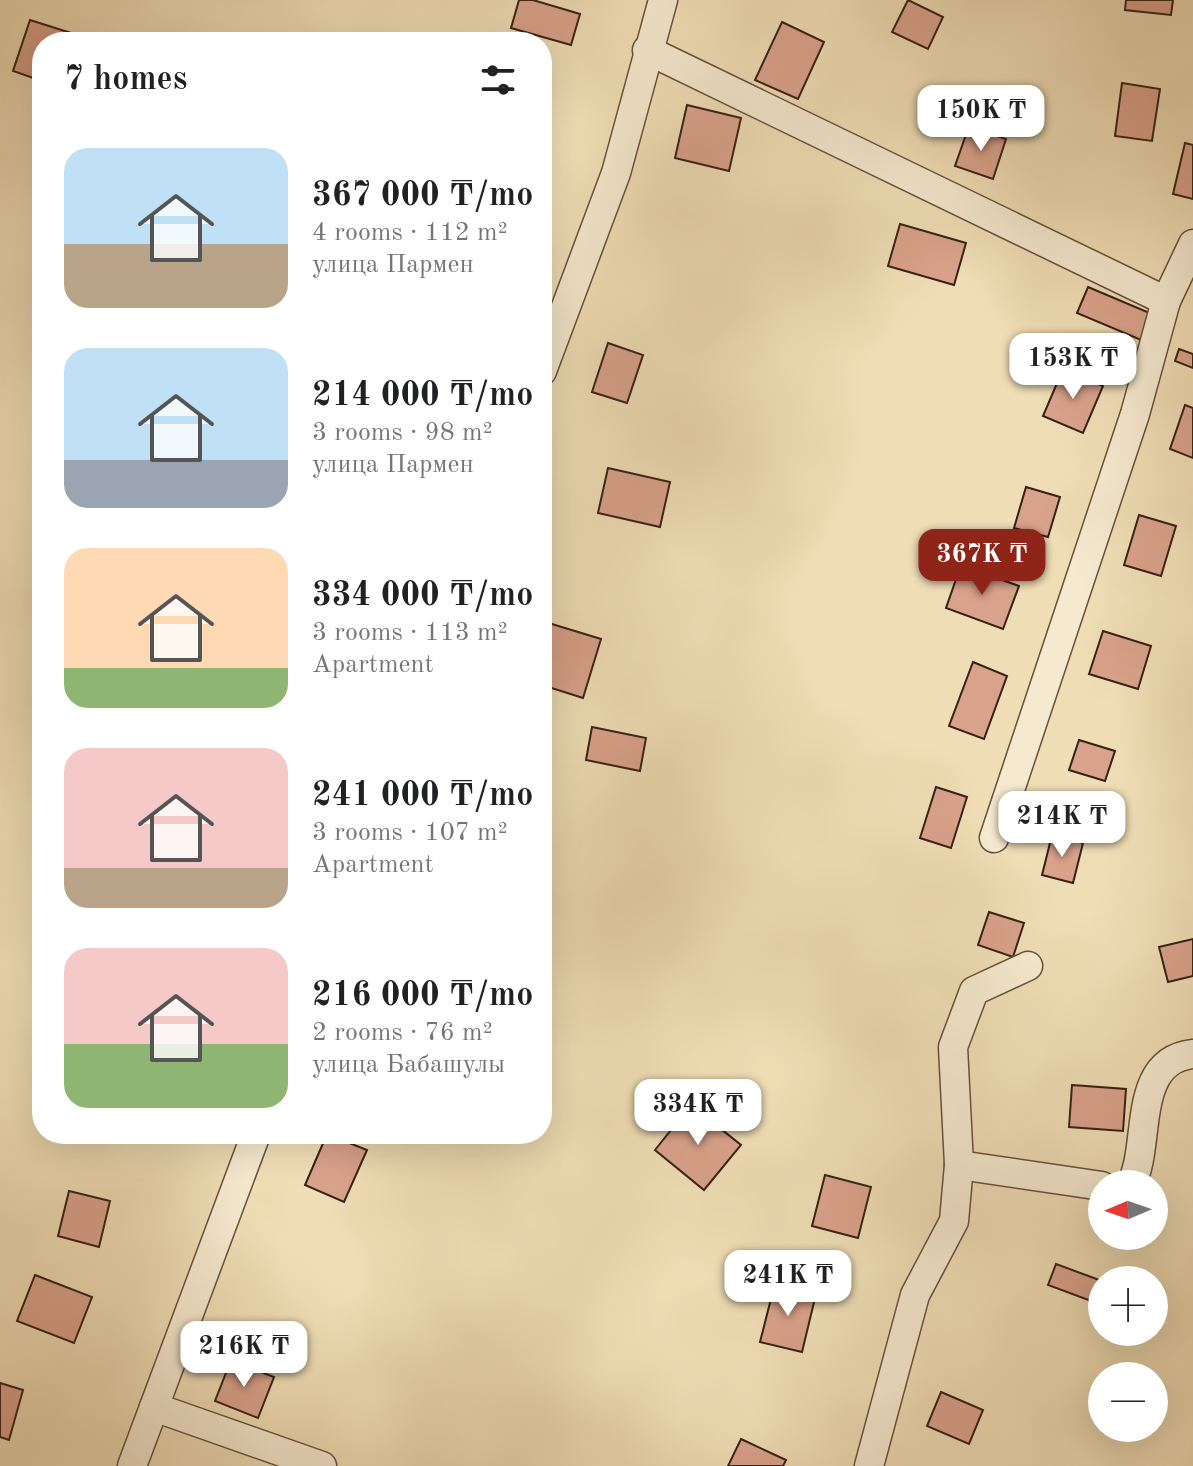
<!DOCTYPE html>
<html lang="en">
<head>
<meta charset="utf-8">
<style>
	:root { --surface:#fff; --page:#f6f6f6; --text:#202124; --muted:#757577; --accent:#8f2418 }
	body { margin:0; font-family:"Old Standard TT",serif; background:var(--page); color:var(--text); height:100vh; display:flex; flex-direction:column; font-size:30px; white-space:nowrap }
	* { box-sizing:border-box; margin:0 }
	p { font-size:26px; color:var(--muted) }
	.icon { flex:none; width:44px; height:44px; fill:none; stroke:currentColor; stroke-width:2; stroke-linecap:round; stroke-linejoin:round }
	.map { position:relative; flex:1; overflow:hidden }
	.sheet { position:absolute; left:32px; top:32px; width:520px; height:1112px; display:flex; flex-direction:column; background:var(--surface); border-radius:32px; box-shadow:0 8px 32px #0002 }
	.sheet>* { flex:none }
	.needle { width:52px; rotate:268deg }
	.fabs { position:absolute; left:1088px; top:1170px; display:grid; gap:16px }
	.fabs a { display:grid; place-items:center; width:80px; height:80px; border-radius:50%; background:var(--surface); box-shadow:0 8px 32px #0002; font-size:40px }
	.price { position:absolute; translate:-50% -68px; padding:0 18px; border-radius:16px; background:#fff; color:#222; font-size:26px; line-height:52px; filter:drop-shadow(0 2px 4px #0008) }
	.price::after { content:''; position:absolute; left:50%; top:48px; width:24px; height:18px; margin-left:-12px; background:inherit; clip-path:polygon(0 0,100% 0,50% 100%) }
	.price.selected { background:var(--accent); color:#fff }
	ul { padding:0; list-style:none }
	li { display:flex; align-items:center; gap:24px; height:200px; padding:0 32px }
	li span { display:grid; place-items:center; flex:none; width:224px; height:160px; border-radius:24px; color:#555 }
	li>.icon { margin-inline-start:auto }
	span .icon { width:96px; height:96px; fill:#fffc; stroke-width:1 }
	li b { font-size:34px }
	h2 { display:flex; justify-content:space-between; align-items:center; height:96px; padding:0 32px; font-size:34px }
	.map>svg:first-child { display:block }
	.building { fill:#d9a28b; stroke:#382114; stroke-width:2 }
	.lines { fill:none; stroke-linecap:round; stroke-linejoin:round }
	.minor-casing { stroke:#66503c; stroke-width:31 }
	.minor { stroke:#f5e9cf; stroke-width:28 }
</style>
</head>
<body>
<div class="map">
<svg width="1193" height="1466" viewBox="0 0 1193 1466">
	<rect width="100%" height="100%" fill="#efddb5"/>
	<filter id="stains"><feTurbulence type="fractalNoise" baseFrequency=".0025" numOctaves="4"/><feColorMatrix values="0 0 0 0 .2 0 0 0 0 .09 0 0 0 0 .02 0 0 0 .5 -.17"/></filter>
	<radialGradient id="worn" r=".72"><stop offset=".6" stop-color="#630" stop-opacity="0"/><stop offset="1" stop-color="#630" stop-opacity=".3"/></radialGradient>
	<g class="building">
		<polygon points="519,0 533,0 580,14 571,45 511,28"/>
		<polygon points="908,0 943,17 928,49 892,32"/>
		<polygon points="1126,0 1173,0 1171,15 1125,10"/>
		<polygon points="30,20 71,33 68,42 42,42 42,81 13,71"/>
		<polygon points="782,22 824,42 798,99 755,80"/>
		<polygon points="1122,83 1160,89 1152,141 1115,136"/>
		<polygon points="687,105 741,118 729,171 675,158"/>
		<polygon points="969,126 1006,139 993,179 955,166"/>
		<polygon points="1185,143 1193,145 1193,199 1173,194"/>
		<polygon points="900,224 966,243 954,285 888,266"/>
		<polygon points="1088,287 1152,314 1141,340 1077,313"/>
		<polygon points="608,343 643,355 627,403 592,392"/>
		<polygon points="1179,349 1193,354 1193,368 1175,361"/>
		<polygon points="1063,369 1103,386 1083,433 1043,416"/>
		<polygon points="1185,405 1193,408 1193,458 1170,449"/>
		<polygon points="608,468 670,482 660,527 598,513"/>
		<polygon points="1026,487 1060,497 1048,537 1014,528"/>
		<polygon points="1139,515 1176,526 1161,576 1124,565"/>
		<polygon points="961,565 1019,586 1003,629 946,608"/>
		<polygon points="542,621 601,639 583,698 542,685"/>
		<polygon points="1103,631 1151,646 1138,689 1089,674"/>
		<polygon points="973,662 1007,676 984,739 949,726"/>
		<polygon points="592,727 646,738 640,771 586,760"/>
		<polygon points="1079,740 1115,751 1105,781 1069,770"/>
		<polygon points="936,787 967,797 951,848 920,838"/>
		<polygon points="1052,835 1083,843 1073,883 1042,875"/>
		<polygon points="989,912 1024,923 1013,957 978,945"/>
		<polygon points="1193,939 1193,976 1168,982 1159,947"/>
		<polygon points="1072,1085 1126,1089 1123,1131 1069,1127"/>
		<polygon points="691,1105 741,1145 704,1190 655,1150"/>
		<polygon points="327,1134 367,1150 344,1202 305,1185"/>
		<polygon points="825,1175 871,1187 858,1238 812,1226"/>
		<polygon points="69,1191 110,1201 99,1247 58,1236"/>
		<polygon points="1056,1264 1102,1281 1102,1305 1048,1285"/>
		<polygon points="35,1275 92,1297 74,1343 17,1321"/>
		<polygon points="775,1283 816,1294 802,1352 760,1342"/>
		<polygon points="231,1360 274,1377 258,1418 215,1401"/>
		<polygon points="0,1383 23,1390 9,1440 0,1437"/>
		<polygon points="941,1392 983,1410 969,1444 927,1426"/>
		<polygon points="741,1439 786,1460 783,1466 728,1466"/>
	</g>
	<g class="lines">
		<g class="minor-casing">
			<g id="minor">
				<polyline points="647,50 1166,301"/>
				<polyline points="542,371 616,173 663,0"/>
				<polyline points="994,838 1135,414 1166,301 1193,244"/>
				<polyline points="959,1165 1102,1186"/>
				<path d="M1131,1184c21,-38 -1,-123 62,-130"/>
				<polyline points="154,1407 322,1466"/>
				<polyline points="132,1466 256,1134"/>
				<polyline points="869,1466 915,1295 954,1221 959,1165 953,1047 974,991 1028,966"/>
			</g>
		</g>
		<use href="#minor" class="minor"/>
	</g>
	<rect width="100%" height="100%" filter="url(#stains)"/>
	<rect width="100%" height="100%" fill="url(#worn)"/>
</svg>
<div class="fabs">
<a><svg class="needle" viewBox="-14 -14 28 28"><path d="M0-13l5 13h-10z" fill="#e53935"/><path d="M0 13l5-13h-10z" fill="#757577"/></svg></a>
<a>+</a>
<a>−</a>
</div>
<b class="price" style="left:981px;top:153px">150K ₸</b>
<b class="price" style="left:1073px;top:401px">153K ₸</b>
<b class="price selected" style="left:982px;top:597px">367K ₸</b>
<b class="price" style="left:1062px;top:859px">214K ₸</b>
<b class="price" style="left:698px;top:1147px">334K ₸</b>
<b class="price" style="left:788px;top:1318px">241K ₸</b>
<b class="price" style="left:244px;top:1389px">216K ₸</b>
<section class="sheet">
<h2>7 homes<svg class="icon" aria-label="filters" viewBox="0 0 24 24"><path d="M4 7h16M4 17h16"/><circle cx="9" cy="7" r="2"/><circle cx="15" cy="17" r="2"/></svg></h2>
<ul>
<li><span style="background:linear-gradient(#bfe0f5 60%,#b9a48a 0)"><svg class="icon" aria-label="home" viewBox="0 0 24 24"><path d="M3 11l9-7 9 7M6 9v11h12V9"/></svg></span><div><b>367 000 ₸/mo</b><p>4 rooms · 112 m²</p><p>улица Пармен</p></div></li>
<li><span style="background:linear-gradient(#bfe0f5 70%,#9aa5b1 0)"><svg class="icon" aria-label="home" viewBox="0 0 24 24"><path d="M3 11l9-7 9 7M6 9v11h12V9"/></svg></span><div><b>214 000 ₸/mo</b><p>3 rooms · 98 m²</p><p>улица Пармен</p></div></li>
<li><span style="background:linear-gradient(#ffd9b3 75%,#8fb573 0)"><svg class="icon" aria-label="home" viewBox="0 0 24 24"><path d="M3 11l9-7 9 7M6 9v11h12V9"/></svg></span><div><b>334 000 ₸/mo</b><p>3 rooms · 113 m²</p><p>Apartment</p></div></li>
<li><span style="background:linear-gradient(#f6c9c9 75%,#b9a48a 0)"><svg class="icon" aria-label="home" viewBox="0 0 24 24"><path d="M3 11l9-7 9 7M6 9v11h12V9"/></svg></span><div><b>241 000 ₸/mo</b><p>3 rooms · 107 m²</p><p>Apartment</p></div></li>
<li><span style="background:linear-gradient(#f6c9c9 60%,#8fb573 0)"><svg class="icon" aria-label="home" viewBox="0 0 24 24"><path d="M3 11l9-7 9 7M6 9v11h12V9"/></svg></span><div><b>216 000 ₸/mo</b><p>2 rooms · 76 m²</p><p>улица Бабашулы</p></div></li>
</ul>
</section>
</div>
</body>
</html>
